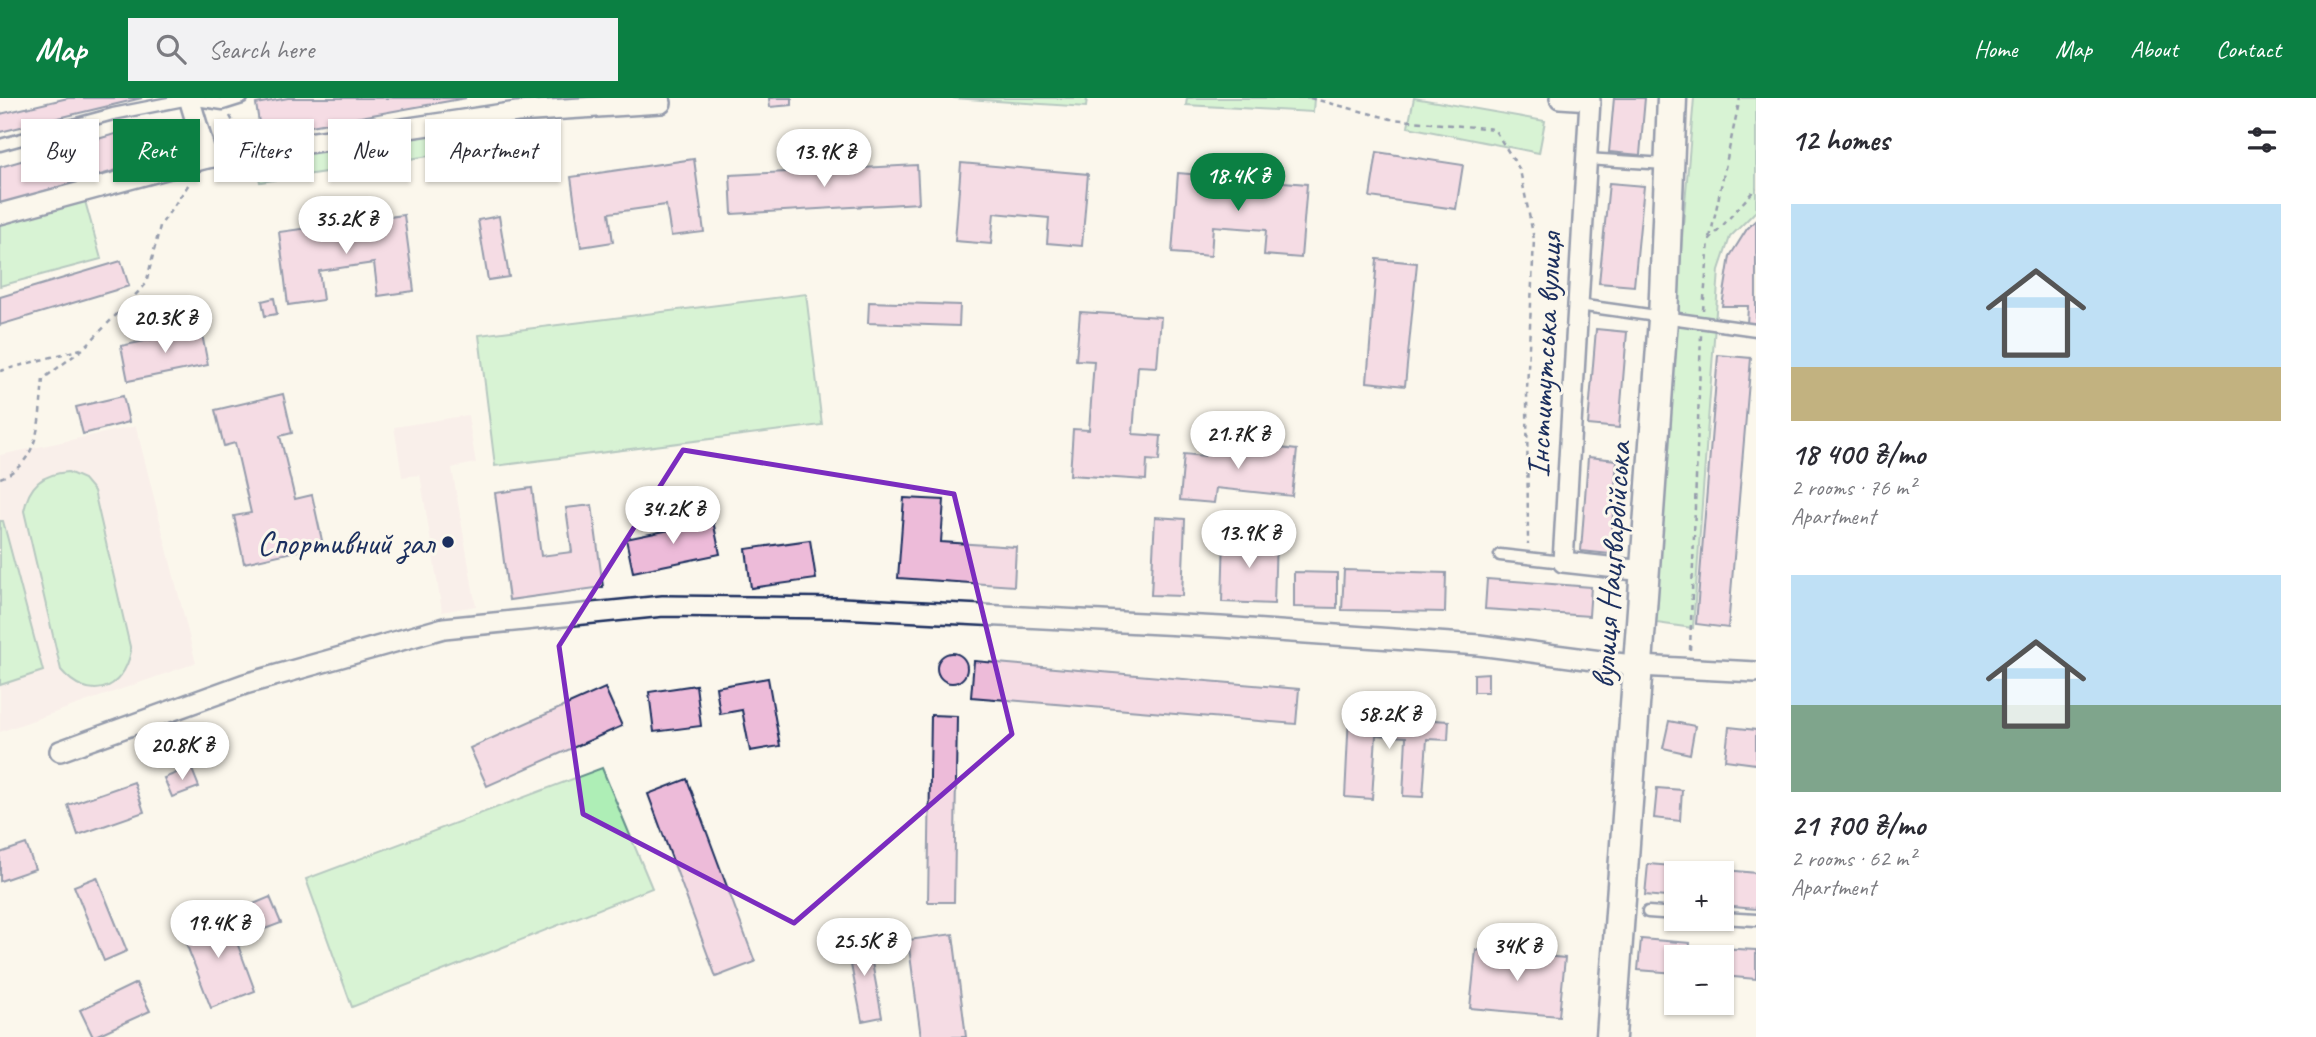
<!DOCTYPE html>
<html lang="en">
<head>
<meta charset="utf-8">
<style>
	:root { --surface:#fff; --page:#f2f2f3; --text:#2b2b33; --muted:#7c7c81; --accent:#0b8043 }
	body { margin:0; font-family:Caveat,sans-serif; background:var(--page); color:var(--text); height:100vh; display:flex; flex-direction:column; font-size:26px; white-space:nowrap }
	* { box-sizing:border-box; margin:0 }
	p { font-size:23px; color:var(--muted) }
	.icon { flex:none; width:38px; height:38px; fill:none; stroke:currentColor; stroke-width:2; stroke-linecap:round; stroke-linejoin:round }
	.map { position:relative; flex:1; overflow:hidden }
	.side { display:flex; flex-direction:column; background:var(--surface); width:560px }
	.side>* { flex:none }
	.hud { position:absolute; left:21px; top:21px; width:665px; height:63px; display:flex; gap:14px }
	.fabs { position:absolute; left:1664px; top:763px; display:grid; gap:14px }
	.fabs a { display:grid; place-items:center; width:70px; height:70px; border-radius:0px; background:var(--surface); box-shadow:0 2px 5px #0004; font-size:35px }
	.price { position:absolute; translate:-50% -60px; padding:0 16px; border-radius:24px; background:#fff; color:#222; font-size:23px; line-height:46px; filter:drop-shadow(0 2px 4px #0008) }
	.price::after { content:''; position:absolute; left:50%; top:42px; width:21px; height:16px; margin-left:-10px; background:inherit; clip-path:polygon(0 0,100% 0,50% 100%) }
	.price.selected { background:var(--accent); color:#fff }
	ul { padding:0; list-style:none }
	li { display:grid; align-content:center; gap:14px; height:371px; padding:0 35px }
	li span { display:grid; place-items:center; height:217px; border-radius:0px; color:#555 }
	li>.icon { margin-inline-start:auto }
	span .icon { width:126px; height:126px; fill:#fffc; stroke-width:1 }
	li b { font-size:30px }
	h2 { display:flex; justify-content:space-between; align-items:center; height:84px; padding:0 35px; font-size:30px }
	.pill { padding:0 24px; border-radius:0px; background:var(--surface); box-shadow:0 2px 5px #0004; font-size:24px; line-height:63px }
	.pill.selected { background:var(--accent); color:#fff }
	header { display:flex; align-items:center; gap:42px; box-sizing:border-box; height:98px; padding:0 35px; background:var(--accent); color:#fff }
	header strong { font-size:33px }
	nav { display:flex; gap:38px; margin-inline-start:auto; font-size:24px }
	.search { width:490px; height:63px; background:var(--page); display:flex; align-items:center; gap:18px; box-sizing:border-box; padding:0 24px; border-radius:0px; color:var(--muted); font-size:26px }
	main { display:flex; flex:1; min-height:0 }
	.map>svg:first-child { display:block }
	.built { fill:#f7e5e6 }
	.green { fill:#aeeeb6; stroke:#648e8a; stroke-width:2 }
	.building { fill:#edbbd9; stroke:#1b2f5e; stroke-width:2 }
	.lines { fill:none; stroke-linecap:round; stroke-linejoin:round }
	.lane-casing { stroke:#1b2f5e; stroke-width:15 }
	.street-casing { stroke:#1b2f5e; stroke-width:24 }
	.secondary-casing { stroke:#1b2f5e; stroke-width:33 }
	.path { stroke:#1b2f5e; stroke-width:2.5; stroke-dasharray:5 5; stroke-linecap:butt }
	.lane { stroke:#fbf7ec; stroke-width:10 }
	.street { stroke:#fbf7ec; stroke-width:19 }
	.secondary { stroke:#fbf7ec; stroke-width:28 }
	.marked { fill:none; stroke:#7b2cbf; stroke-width:5; stroke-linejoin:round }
	.poi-dot { fill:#1b2f5e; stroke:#fbf7ec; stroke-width:2.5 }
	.labels { text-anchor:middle; stroke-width:6; stroke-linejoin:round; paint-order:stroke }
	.street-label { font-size:33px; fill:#1b2f5e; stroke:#fbf7ec }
	.poi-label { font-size:33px; fill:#1b2f5e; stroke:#fbf7ec; text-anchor:end }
</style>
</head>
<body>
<header>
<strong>Map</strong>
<div class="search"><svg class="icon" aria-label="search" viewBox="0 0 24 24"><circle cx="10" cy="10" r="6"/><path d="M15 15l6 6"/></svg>Search here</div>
<nav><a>Home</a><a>Map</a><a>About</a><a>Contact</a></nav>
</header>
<main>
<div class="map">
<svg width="1756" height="939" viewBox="0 0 1756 939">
	<rect width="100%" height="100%" fill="#fbf7ec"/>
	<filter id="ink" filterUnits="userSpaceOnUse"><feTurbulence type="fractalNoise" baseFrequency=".0143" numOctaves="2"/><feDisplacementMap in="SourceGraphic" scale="14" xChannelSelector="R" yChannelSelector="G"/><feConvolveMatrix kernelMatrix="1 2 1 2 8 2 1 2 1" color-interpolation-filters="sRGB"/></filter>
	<g filter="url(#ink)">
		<g class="built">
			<polygon points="468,317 476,365 452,370 476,508 442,514 420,377 402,379 394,329"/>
			<polygon points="136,328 196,565 0,634 0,357"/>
		</g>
		<g class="green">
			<polygon points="953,0 1087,0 1086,9"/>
			<polygon points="1187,0 1314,0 1313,14 1186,7"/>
			<polygon points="1414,0 1545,23 1539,55 1408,29"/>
			<polygon points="1694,0 1756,0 1756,113 1730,139 1719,172 1693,530 1649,524"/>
			<polygon points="522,23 526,43 260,84 255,61"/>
			<polygon points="85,103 101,161 0,188 0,125"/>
			<polygon points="806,196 822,327 495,368 479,237"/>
			<path d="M68,374l16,7 10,12 37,160c-8,41 -43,51 -70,19l-37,-159c5,-26 18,-37 44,-39z"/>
			<polygon points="0,423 3,423 43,573 0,587"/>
			<polygon points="602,670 652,790 352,909 306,781"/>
		</g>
		<g class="building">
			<polygon points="68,0 142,0 0,34 0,16"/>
			<polygon points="288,0 466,0 261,37 256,6"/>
			<polygon points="769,0 792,0 792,7 770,9"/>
			<polygon points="1614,0 1645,0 1640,57 1609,54"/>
			<polygon points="136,30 145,64 0,106 0,69"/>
			<polygon points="1377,54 1463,67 1456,111 1370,99"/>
			<polygon points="694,61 704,134 671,138 666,107 609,115 613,144 581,149 571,79"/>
			<polygon points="961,65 1088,76 1082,148 1047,145 1049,120 994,115 991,146 955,143"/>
			<polygon points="917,67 919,105 732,116 730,77"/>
			<polygon points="1178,75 1307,86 1301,160 1264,157 1266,132 1213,128 1211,158 1172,155"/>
			<polygon points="1609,85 1644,88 1634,188 1599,185"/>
			<polygon points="404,117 414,193 378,198 374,165 319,173 323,202 288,207 279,134"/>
			<polygon points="499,118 509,179 488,182 478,122"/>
			<polygon points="1756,122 1756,226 1747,226 1748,208 1722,208 1730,158 1747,131"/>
			<polygon points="1377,161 1417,165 1405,288 1367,284"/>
			<polygon points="121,163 129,188 0,227 0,199"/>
			<polygon points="274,200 277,216 265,218 262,203"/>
			<polygon points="869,204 960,207 959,228 868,225"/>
			<polygon points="1080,214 1161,219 1157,269 1138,268 1133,336 1161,338 1159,363 1147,362 1146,382 1070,377 1073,331 1089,332 1094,263 1076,262"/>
			<polygon points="201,231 208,267 128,283 121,248"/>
			<polygon points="1596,231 1627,234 1619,330 1588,327"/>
			<polygon points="1718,257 1751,260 1728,530 1696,526"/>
			<polygon points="283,296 292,335 280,338 295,401 312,397 323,447 244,465 234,418 251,415 235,345 224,348 215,312"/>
			<polygon points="123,298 129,324 83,336 76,309"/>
			<polygon points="1207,342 1297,352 1292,398 1216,390 1214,405 1180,402 1184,356 1205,358"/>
			<polygon points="1588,359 1617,362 1610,456 1581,453"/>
			<polygon points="532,390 541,458 572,454 566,410 592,407 603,489 509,502 495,395"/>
			<polygon points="904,400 944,402 941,444 1016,449 1014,488 898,480"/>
			<polygon points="1155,419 1185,421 1182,498 1151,497"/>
			<polygon points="713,423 720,456 633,474 626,441"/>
			<polygon points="1224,437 1276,439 1274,506 1222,504"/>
			<polygon points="810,442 816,481 751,490 746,451"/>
			<polygon points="1344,472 1446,475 1445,514 1342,512"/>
			<polygon points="1294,474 1337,475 1337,510 1294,509"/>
			<polygon points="1487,481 1591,489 1589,518 1485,511"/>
			<circle cx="952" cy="570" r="15"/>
			<polygon points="974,563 1299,591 1296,626 971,599"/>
			<polygon points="1488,575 1488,594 1474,594 1474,576"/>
			<polygon points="768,580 780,648 750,653 742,612 720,616 716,589"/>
			<polygon points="696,587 701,628 654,634 649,594"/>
			<polygon points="605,590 622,628 487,688 470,650"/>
			<polygon points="931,617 957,618 954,804 928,804"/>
			<polygon points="1349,617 1449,623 1448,642 1427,641 1423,699 1403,698 1406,639 1376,637 1372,701 1345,699"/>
			<polygon points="1669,623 1695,628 1690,656 1663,650"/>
			<polygon points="1729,629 1756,632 1756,666 1725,662"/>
			<polygon points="191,669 199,689 172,699 164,680"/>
			<polygon points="687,681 755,864 716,879 648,696"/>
			<polygon points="134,684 144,714 78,737 68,707"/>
			<polygon points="1657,690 1682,692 1680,723 1654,720"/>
			<polygon points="26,746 35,771 0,783 0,755"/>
			<polygon points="1648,766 1697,770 1697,775 1676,775 1676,800 1645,797"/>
			<polygon points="1726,772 1756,775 1756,811 1722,808"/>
			<polygon points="97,779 127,853 104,863 74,788"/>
			<polygon points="270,799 281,825 249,837 239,812"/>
			<polygon points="226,815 255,893 211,910 181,832"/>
			<polygon points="953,836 966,939 921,939 908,842"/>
			<polygon points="867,837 882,919 862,923 846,841"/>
			<polygon points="1641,841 1690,845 1689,859 1676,859 1676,875 1638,872"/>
			<polygon points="1718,850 1756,852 1756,881 1722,878 1722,859 1717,859"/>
			<polygon points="1476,852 1565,860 1559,918 1470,910"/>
			<polygon points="136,885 150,913 93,939 80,912"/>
		</g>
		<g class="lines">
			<g class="lane-casing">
				<g id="lane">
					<polyline points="0,47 113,16 189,1 223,6 242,0"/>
					<polyline points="1586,61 1666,66"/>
					<polyline points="1578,207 1756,232"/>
					<polyline points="1500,457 1563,464"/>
					<polyline points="1648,814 1676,816"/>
					<polyline points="1722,820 1756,822"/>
				</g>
			</g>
			<g class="street-casing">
				<g id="street">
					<polyline points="189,0 207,60"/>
					<polyline points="1560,0 1590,2 1563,464 1644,473"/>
					<polyline points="0,116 207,60 517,14 661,5"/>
					<polyline points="60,653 245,586 444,530 663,508 841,510 1221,529 1479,547 1639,568 1756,574"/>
				</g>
			</g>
			<g class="secondary-casing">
				<polyline id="secondary" points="1611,939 1663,221 1672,0"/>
			</g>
			<g class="path">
				<polyline points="1310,0 1391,21 1494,31 1520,72 1534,141 1527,292 1528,446"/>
				<polyline points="230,18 240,37"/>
				<polyline points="1710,140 1740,0"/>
				<polyline points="1703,212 1709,143 1756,90"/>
				<polyline points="0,273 81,251"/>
				<path d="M0,380c42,-16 39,-61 43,-99l41,-31 62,-64 14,-58 31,-45"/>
				<polyline points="1690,552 1701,237"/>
			</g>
			<use href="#lane" class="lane"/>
			<use href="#street" class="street"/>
			<use href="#secondary" class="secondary"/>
		</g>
	</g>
	<path d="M0 0H1756V939H0ZM683,352l271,44 58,240 -218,189 -211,-109 -24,-168z" fill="#fbf7ec" fill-opacity=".55" fill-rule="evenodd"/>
	<path class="marked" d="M683,352l271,44 58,240 -218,189 -211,-109 -24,-168z"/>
	<circle class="poi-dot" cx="448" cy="444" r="7"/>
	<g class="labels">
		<g class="street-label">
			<text transform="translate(1543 257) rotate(-87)" y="12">Інститутська вулиця</text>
			<text transform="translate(1610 467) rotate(-86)" y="12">вулиця Нацгвардійська</text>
		</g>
		<g class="poi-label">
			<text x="434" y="456">Спортивний зал</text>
		</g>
	</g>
</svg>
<div class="fabs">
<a>+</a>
<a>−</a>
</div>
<b class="price" style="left:824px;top:91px">13.9K ₴</b>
<b class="price selected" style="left:1238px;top:115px">18.4K ₴</b>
<b class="price" style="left:346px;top:158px">35.2K ₴</b>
<b class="price" style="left:165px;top:257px">20.3K ₴</b>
<b class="price" style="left:1238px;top:373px">21.7K ₴</b>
<b class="price" style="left:673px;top:448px">34.2K ₴</b>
<b class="price" style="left:1249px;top:472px">13.9K ₴</b>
<b class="price" style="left:1389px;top:653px">58.2K ₴</b>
<b class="price" style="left:182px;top:684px">20.8K ₴</b>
<b class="price" style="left:218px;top:862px">19.4K ₴</b>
<b class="price" style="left:864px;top:880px">25.5K ₴</b>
<b class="price" style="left:1517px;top:885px">34K ₴</b>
<div class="hud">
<a class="pill">Buy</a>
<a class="pill selected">Rent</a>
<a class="pill">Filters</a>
<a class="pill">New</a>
<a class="pill">Apartment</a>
</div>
</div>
<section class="side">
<h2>12 homes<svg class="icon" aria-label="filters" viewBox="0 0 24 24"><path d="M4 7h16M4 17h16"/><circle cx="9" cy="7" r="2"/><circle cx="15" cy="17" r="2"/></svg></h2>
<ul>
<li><span style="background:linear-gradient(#bfe0f5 75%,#c2b280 0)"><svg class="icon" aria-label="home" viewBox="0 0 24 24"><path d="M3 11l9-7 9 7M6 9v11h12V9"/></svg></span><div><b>18 400 ₴/mo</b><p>2 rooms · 76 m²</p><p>Apartment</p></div></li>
<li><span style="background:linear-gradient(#bfe0f5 60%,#7fa58c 0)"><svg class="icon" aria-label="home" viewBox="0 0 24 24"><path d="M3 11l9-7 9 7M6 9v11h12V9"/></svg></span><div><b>21 700 ₴/mo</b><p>2 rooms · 62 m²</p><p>Apartment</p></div></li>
</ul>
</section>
</main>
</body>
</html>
